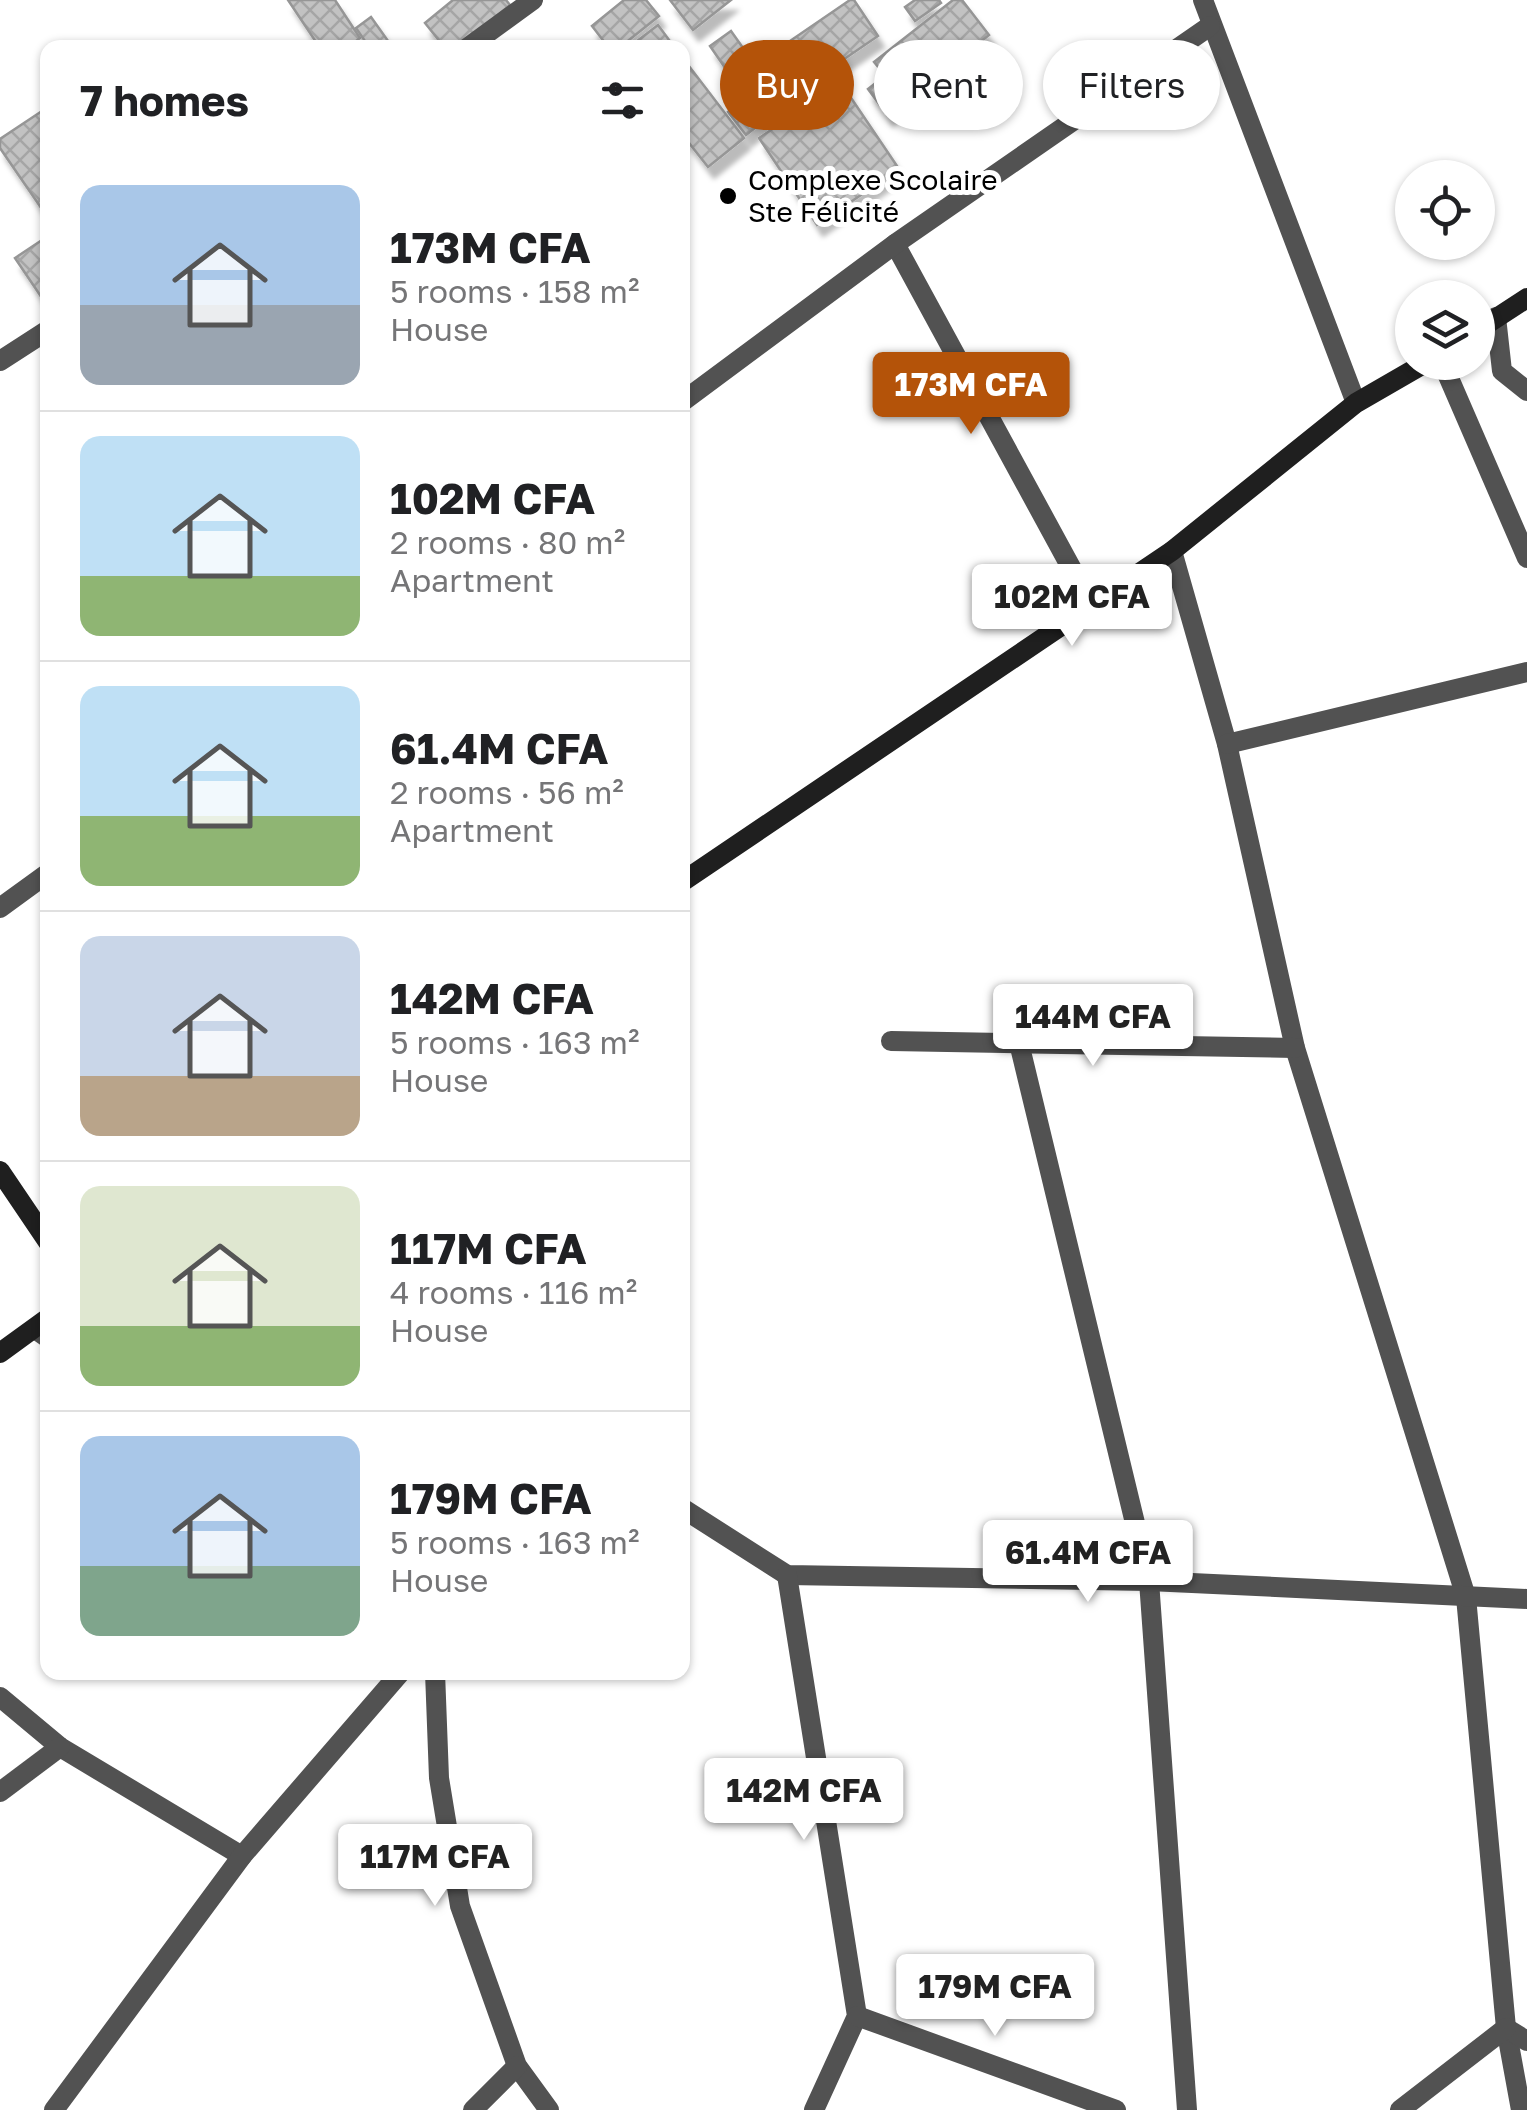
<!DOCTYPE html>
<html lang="en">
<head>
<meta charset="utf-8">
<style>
	:root { --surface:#fff; --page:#f2f2f2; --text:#202124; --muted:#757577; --line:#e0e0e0; --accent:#b45309 }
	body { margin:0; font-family:"Golos Text",sans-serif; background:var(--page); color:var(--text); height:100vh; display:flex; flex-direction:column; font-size:38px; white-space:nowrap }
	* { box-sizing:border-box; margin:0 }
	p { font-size:32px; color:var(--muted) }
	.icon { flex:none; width:55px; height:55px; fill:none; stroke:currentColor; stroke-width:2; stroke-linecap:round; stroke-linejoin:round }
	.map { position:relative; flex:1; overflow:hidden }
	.panel { position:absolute; left:40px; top:40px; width:650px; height:1640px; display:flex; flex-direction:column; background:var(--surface); border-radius:20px; box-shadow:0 2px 8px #0004 }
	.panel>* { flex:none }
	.top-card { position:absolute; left:720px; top:40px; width:655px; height:90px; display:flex; gap:20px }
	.buttons { position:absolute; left:1395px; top:160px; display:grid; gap:20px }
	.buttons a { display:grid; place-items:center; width:100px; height:100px; border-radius:50%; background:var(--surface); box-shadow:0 2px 8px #0004; font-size:50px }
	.price { position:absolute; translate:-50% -85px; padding:0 22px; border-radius:10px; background:#fff; color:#222; font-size:32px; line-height:65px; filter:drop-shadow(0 2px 5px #0008) }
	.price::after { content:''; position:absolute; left:50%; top:60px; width:30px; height:22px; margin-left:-15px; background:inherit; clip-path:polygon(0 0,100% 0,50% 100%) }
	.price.selected { background:var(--accent); color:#fff }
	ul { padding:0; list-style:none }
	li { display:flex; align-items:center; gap:30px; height:250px; padding:0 40px }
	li+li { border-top:2px solid var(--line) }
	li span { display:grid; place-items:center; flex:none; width:280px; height:200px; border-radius:20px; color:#555 }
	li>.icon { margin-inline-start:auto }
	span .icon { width:120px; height:120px; fill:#fffc; stroke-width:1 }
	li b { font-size:42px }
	h2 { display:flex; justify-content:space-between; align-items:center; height:120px; padding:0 40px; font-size:42px }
	.chip { padding:0 35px; border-radius:45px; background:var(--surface); box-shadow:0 2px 8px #0004; font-size:35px; line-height:90px }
	.chip.selected { background:var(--accent); color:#fff }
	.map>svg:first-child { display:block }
	.building { fill:url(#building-cross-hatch); stroke:#969696; stroke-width:2.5; filter:url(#shadow) }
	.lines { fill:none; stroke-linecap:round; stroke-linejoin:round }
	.street { stroke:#525252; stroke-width:20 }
	.secondary { stroke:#1f1f1f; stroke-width:20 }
	.poi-dot { fill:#000; stroke:#fff; stroke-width:4 }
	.labels { text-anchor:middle; stroke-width:10; stroke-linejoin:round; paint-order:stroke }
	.poi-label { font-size:28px; fill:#000; stroke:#fff; text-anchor:start }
</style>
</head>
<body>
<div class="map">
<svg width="1527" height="2110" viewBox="0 0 1527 2110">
	<defs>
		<pattern id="building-cross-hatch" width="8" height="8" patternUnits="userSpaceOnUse" patternTransform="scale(2.5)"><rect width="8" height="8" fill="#c2c2c2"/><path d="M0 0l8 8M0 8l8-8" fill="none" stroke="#a5a5a5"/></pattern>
		<filter id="shadow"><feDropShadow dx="6" dy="11" stdDeviation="2.5" flood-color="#0004"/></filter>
	</defs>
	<rect width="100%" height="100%" fill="#fff"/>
	<g class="building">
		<polygon points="288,0 335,0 360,38 347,48 320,48"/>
		<polygon points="453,0 506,0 510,5 458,48 445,48 425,23"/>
		<polygon points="624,0 646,0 659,16 619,48 609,48 592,26"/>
		<polygon points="670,0 731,0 693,30"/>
		<polygon points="850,0 854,0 878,36 812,81 787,43"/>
		<polygon points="915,0 939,0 941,3 915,21 905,7"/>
		<polygon points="953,0 962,0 989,35 906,101 874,62"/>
		<polygon points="371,17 393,48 362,48 367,44 356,28"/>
		<polygon points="658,25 675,48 628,48"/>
		<polygon points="731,31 753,62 732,78 710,46"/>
		<polygon points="785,56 813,90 767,122 742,87"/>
		<polygon points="682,57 744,138 708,167 682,134"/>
		<polygon points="882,78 901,104 887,115 868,89"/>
		<polygon points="841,83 899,169 817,225 759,138"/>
		<polygon points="746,97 764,121 746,135 728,112"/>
		<polygon points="48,107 48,218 0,148 0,139"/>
		<polygon points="48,236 48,304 46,304 15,258"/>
	</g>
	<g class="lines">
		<g class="street">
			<polyline points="1203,0 1356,403"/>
			<polyline points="467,48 533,0"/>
			<polyline points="895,244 1092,606"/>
			<polyline points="1496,317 1502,371 1527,391"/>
			<polyline points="0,361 48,330"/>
			<polyline points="1442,362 1527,558"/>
			<polyline points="682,402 895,244 1210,26"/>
			<polyline points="1172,551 1227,744 1295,1048 1466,1597 1506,2028 1521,2110"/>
			<polyline points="1227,744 1527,672"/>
			<polyline points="0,908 48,873"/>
			<polyline points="891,1041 1295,1048"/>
			<polyline points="1019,1043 1149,1581 1187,2110"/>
			<polyline points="35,1329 48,1338"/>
			<polyline points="682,1508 787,1575 1149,1581 1527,1599"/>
			<polyline points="787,1575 857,2016 814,2110"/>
			<polyline points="435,1672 439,1778 460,1906 517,2066 549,2110"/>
			<polyline points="0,1697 60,1747 242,1856"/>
			<polyline points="0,1792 60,1747"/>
			<polyline points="857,2016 1116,2110"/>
			<polyline points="1506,2028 1527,2041"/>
			<polyline points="54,2110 242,1856 401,1672"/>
			<polyline points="473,2110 517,2066"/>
			<polyline points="1400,2110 1506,2028"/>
		</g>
		<g class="secondary">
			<polyline points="1478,330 1527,298"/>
			<polyline points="682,882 1172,551 1356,403 1427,362"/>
			<polyline points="0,1171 48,1242"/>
			<polyline points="0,1353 48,1318"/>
		</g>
	</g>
	<circle class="poi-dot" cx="728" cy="196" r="10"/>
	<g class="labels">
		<g class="poi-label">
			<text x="748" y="190">Complexe Scolaire<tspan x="748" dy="32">Ste Félicité</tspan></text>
		</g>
	</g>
</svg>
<div class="buttons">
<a><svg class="icon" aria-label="locate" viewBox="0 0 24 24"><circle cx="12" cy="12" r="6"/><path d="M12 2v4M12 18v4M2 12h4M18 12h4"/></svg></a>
<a><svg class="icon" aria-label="layers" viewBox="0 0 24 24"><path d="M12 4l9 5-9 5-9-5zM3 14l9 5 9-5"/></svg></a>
</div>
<b class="price selected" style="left:971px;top:437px">173M CFA</b>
<b class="price" style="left:1072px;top:649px">102M CFA</b>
<b class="price" style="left:1093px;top:1069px">144M CFA</b>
<b class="price" style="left:1088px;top:1605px">61.4M CFA</b>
<b class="price" style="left:804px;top:1843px">142M CFA</b>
<b class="price" style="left:435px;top:1909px">117M CFA</b>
<b class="price" style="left:995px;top:2039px">179M CFA</b>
<div class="top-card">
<a class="chip selected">Buy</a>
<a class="chip">Rent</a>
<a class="chip">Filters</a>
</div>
<section class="panel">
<h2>7 homes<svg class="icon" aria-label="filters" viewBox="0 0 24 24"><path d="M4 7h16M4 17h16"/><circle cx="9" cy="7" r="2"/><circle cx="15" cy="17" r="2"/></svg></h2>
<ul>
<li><span style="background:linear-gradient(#a9c7e8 60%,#9aa5b1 0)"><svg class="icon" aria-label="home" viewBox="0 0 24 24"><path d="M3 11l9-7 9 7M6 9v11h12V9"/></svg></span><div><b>173M CFA</b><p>5 rooms · 158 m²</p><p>House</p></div></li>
<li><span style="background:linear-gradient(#bfe0f5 70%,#8fb573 0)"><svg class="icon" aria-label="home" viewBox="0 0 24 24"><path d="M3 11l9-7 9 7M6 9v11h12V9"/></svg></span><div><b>102M CFA</b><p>2 rooms · 80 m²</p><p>Apartment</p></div></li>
<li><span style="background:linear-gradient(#bfe0f5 65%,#8fb573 0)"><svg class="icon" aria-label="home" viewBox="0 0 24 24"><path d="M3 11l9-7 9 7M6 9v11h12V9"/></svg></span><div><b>61.4M CFA</b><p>2 rooms · 56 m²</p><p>Apartment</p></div></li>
<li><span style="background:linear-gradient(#c9d6e8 70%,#b9a48a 0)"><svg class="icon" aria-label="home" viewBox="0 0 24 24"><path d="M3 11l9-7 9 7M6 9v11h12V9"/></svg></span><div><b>142M CFA</b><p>5 rooms · 163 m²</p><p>House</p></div></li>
<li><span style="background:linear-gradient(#dfe7d0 70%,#8fb573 0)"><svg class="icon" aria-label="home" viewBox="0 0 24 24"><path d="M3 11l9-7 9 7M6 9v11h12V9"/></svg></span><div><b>117M CFA</b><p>4 rooms · 116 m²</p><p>House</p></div></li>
<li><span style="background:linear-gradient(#a9c7e8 65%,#7fa58c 0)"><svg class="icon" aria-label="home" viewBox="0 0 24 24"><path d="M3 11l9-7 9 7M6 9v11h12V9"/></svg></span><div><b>179M CFA</b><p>5 rooms · 163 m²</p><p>House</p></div></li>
</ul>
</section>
</div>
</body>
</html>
